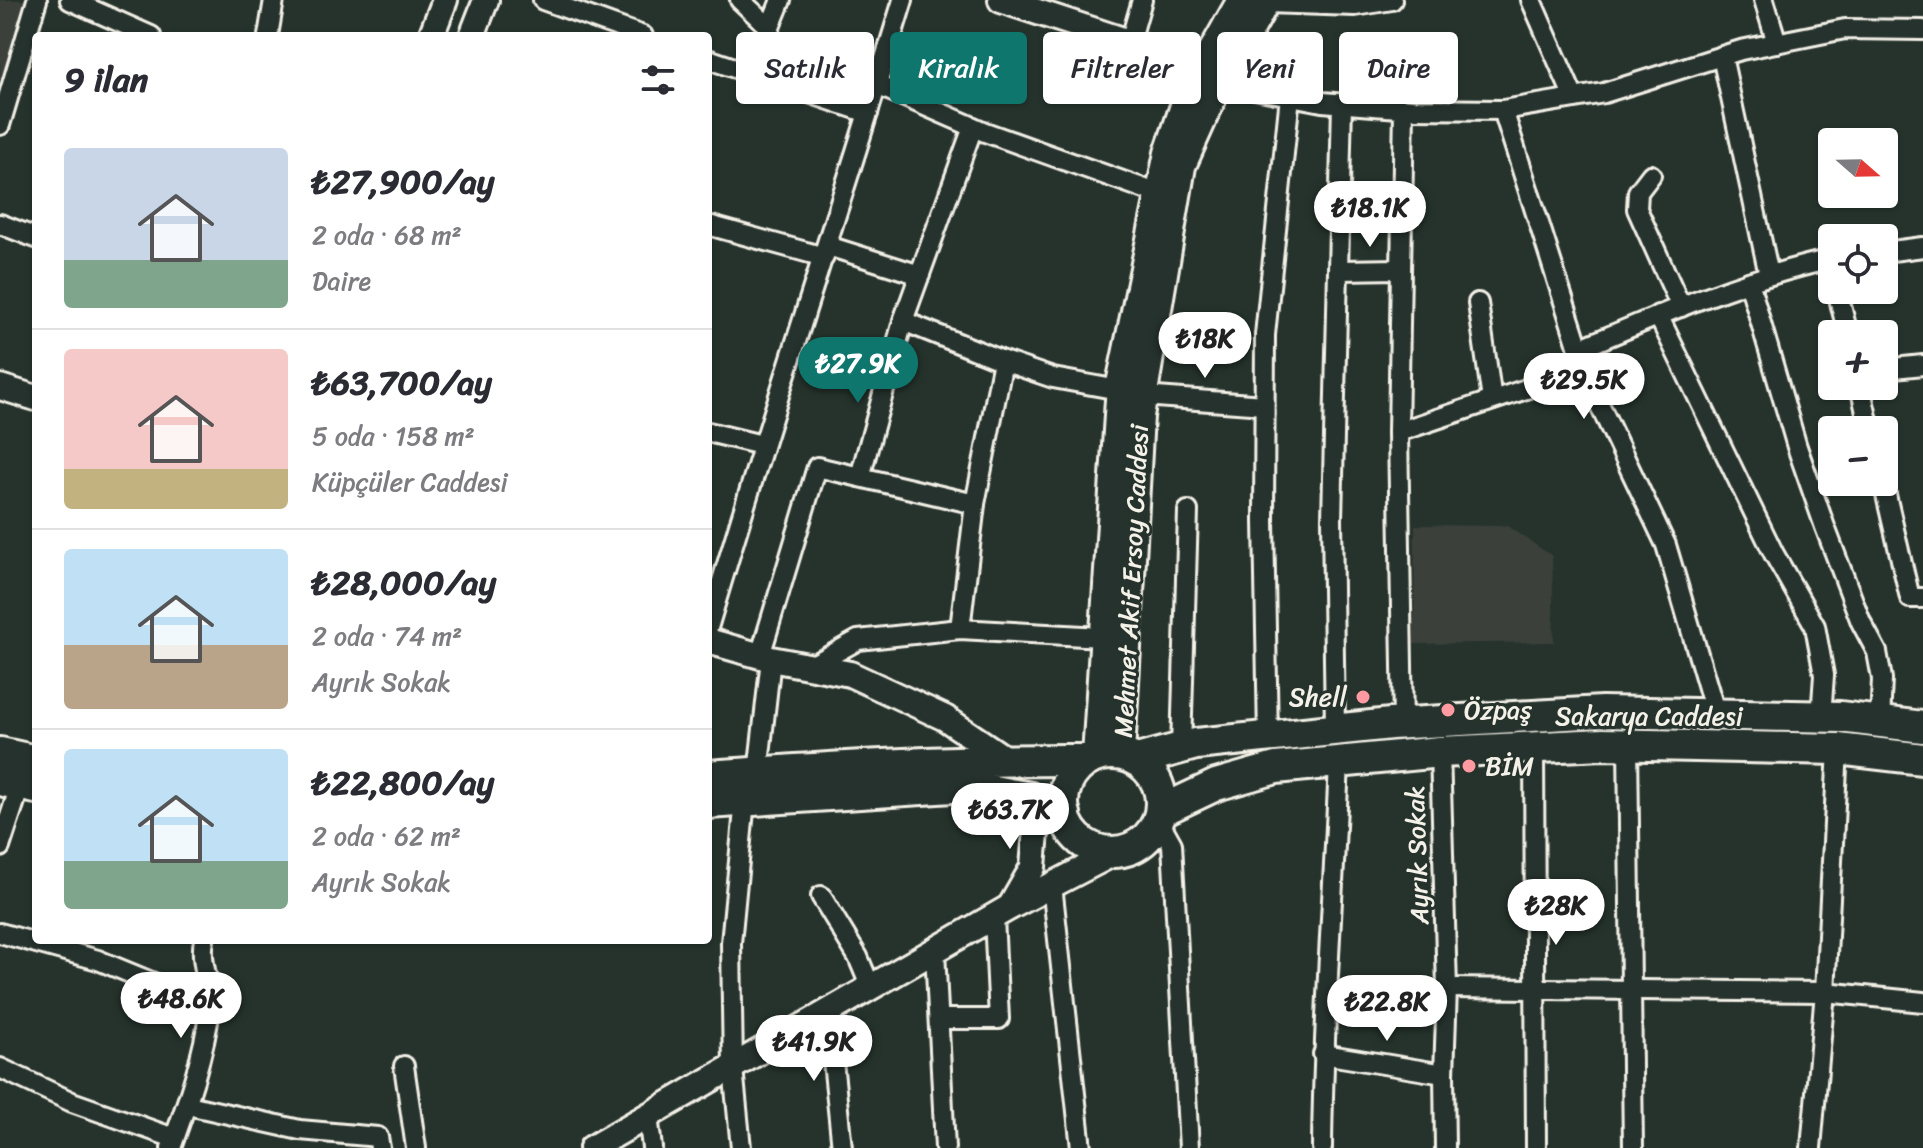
<!DOCTYPE html>
<html lang="tr">
<head>
<meta charset="utf-8">
<style>
	:root { --surface:#fff; --page:#f2f2f3; --text:#2b2b33; --muted:#7c7c81; --line:#e1e1e2; --accent:#0f766e }
	body { margin:0; font-family:Sriracha,sans-serif; background:var(--page); color:var(--text); height:100vh; display:flex; flex-direction:column; font-size:30px; white-space:nowrap }
	* { box-sizing:border-box; margin:0 }
	p { font-size:26px; color:var(--muted) }
	.icon { flex:none; width:44px; height:44px; fill:none; stroke:currentColor; stroke-width:2; stroke-linecap:round; stroke-linejoin:round }
	.map { position:relative; flex:1; overflow:hidden }
	.side { position:absolute; left:32px; top:32px; width:680px; height:912px; display:flex; flex-direction:column; background:var(--surface); border-radius:8px; box-shadow:0 2px 6px #0004 }
	.side>* { flex:none }
	.guide { position:absolute; left:736px; top:32px; width:760px; height:72px; display:flex; gap:16px }
	.needle { width:52px; rotate:110deg }
	.controls { position:absolute; left:1818px; top:128px; display:grid; gap:16px }
	.controls a { display:grid; place-items:center; width:80px; height:80px; border-radius:8px; background:var(--surface); box-shadow:0 2px 6px #0004; font-size:40px }
	.price { position:absolute; translate:-50% -68px; padding:0 18px; border-radius:28px; background:#fff; color:#222; font-size:26px; line-height:52px; filter:drop-shadow(0 2px 4px #0008) }
	.price::after { content:''; position:absolute; left:50%; top:48px; width:24px; height:18px; margin-left:-12px; background:inherit; clip-path:polygon(0 0,100% 0,50% 100%) }
	.price.active { background:var(--accent); color:#fff }
	ul { padding:0; list-style:none }
	li { display:flex; align-items:center; gap:24px; height:200px; padding:0 32px }
	li+li { border-top:2px solid var(--line) }
	li span { display:grid; place-items:center; flex:none; width:224px; height:160px; border-radius:8px; color:#555 }
	li>.icon { margin-inline-start:auto }
	span .icon { width:96px; height:96px; fill:#fffc; stroke-width:1 }
	li b { font-size:34px }
	h2 { display:flex; justify-content:space-between; align-items:center; height:96px; padding:0 32px; font-size:34px }
	.tag { padding:0 28px; border-radius:8px; background:var(--surface); box-shadow:0 2px 6px #0004; font-size:28px; line-height:72px }
	.tag.active { background:var(--accent); color:#fff }
	.map>svg:first-child { display:block }
	.built { fill:#3b403a }
	.lines { fill:none; stroke-linecap:round; stroke-linejoin:round }
	.minor-casing { stroke:#f4f1e8; stroke-width:24 }
	.tertiary-casing { stroke:#f4f1e8; stroke-width:30 }
	.secondary-casing { stroke:#f4f1e8; stroke-width:32 }
	.primary-casing { stroke:#f4f1e8; stroke-width:36 }
	.minor { stroke:#26332d; stroke-width:18 }
	.tertiary { stroke:#26332d; stroke-width:24 }
	.secondary { stroke:#26332d; stroke-width:26 }
	.primary { stroke:#26332d; stroke-width:30 }
	.poi-dot { fill:#ff9aa2; stroke:#26332d; stroke-width:3 }
	.labels { text-anchor:middle; stroke-width:6; stroke-linejoin:round; paint-order:stroke }
	.street-label { font-size:26px; fill:#f4f1e8; stroke:#26332d }
	.poi-label { font-size:26px; fill:#f4f1e8; stroke:#26332d; text-anchor:start }
</style>
</head>
<body>
<div class="map">
<svg width="1923" height="1148" viewBox="0 0 1923 1148">
	<rect width="100%" height="100%" fill="#26332d"/>
	<filter id="ink" filterUnits="userSpaceOnUse"><feTurbulence type="fractalNoise" baseFrequency=".0125" numOctaves="2"/><feDisplacementMap in="SourceGraphic" scale="16" xChannelSelector="R" yChannelSelector="G"/><feConvolveMatrix kernelMatrix="1 2 1 2 8 2 1 2 1" color-interpolation-filters="sRGB"/></filter>
	<g filter="url(#ink)">
		<g class="built">
			<polygon points="0,0 31,0 0,128"/>
			<polygon points="1415,525 1507,526 1552,556 1554,642 1414,644"/>
		</g>
		<g class="lines">
			<g class="minor-casing">
				<g id="minor">
					<polyline points="70,0 151,36"/>
					<polyline points="543,0 643,36"/>
					<polyline points="740,0 770,28"/>
					<polyline points="1531,0 1574,98"/>
					<polyline points="1764,0 1777,43"/>
					<polyline points="1266,3 1355,6 1392,0"/>
					<polyline points="268,36 274,0"/>
					<polyline points="1130,42 1142,0"/>
					<polyline points="1722,56 1769,275"/>
					<polyline points="708,59 868,113"/>
					<polyline points="751,74 781,0"/>
					<polyline points="1214,77 1255,89 1322,102 1412,109 1503,110 1604,93 1741,50 1845,29 1923,30"/>
					<polyline points="877,85 985,132 1159,194"/>
					<polyline points="1503,110 1579,349 1583,370 1666,545 1716,715"/>
					<polyline points="0,125 37,0"/>
					<polyline points="1651,175 1638,192 1637,209 1681,307"/>
					<polyline points="0,224 36,238"/>
					<polyline points="708,225 824,257"/>
					<polyline points="828,246 920,275"/>
					<polyline points="1884,252 1923,247"/>
					<polyline points="1340,270 1401,269"/>
					<polyline points="1749,282 1797,447 1825,527 1861,622 1877,652 1882,679 1880,722"/>
					<polyline points="1837,290 1848,334"/>
					<polyline points="1478,303 1492,400"/>
					<polyline points="1658,315 1774,554 1815,626 1824,675 1821,717"/>
					<polyline points="903,321 1003,361 1053,378 1119,390"/>
					<path d="M1579,349c82,-35 165,-71 253,-90"/>
					<polyline points="1884,369 1923,365"/>
					<polyline points="1860,386 1870,430"/>
					<polyline points="1143,396 1264,405"/>
					<polyline points="708,432 762,445"/>
					<polyline points="1398,432 1404,109"/>
					<polyline points="860,477 975,504"/>
					<polyline points="1883,482 1910,598 1923,598"/>
					<path d="M708,628c62,-211 131,-418 195,-628"/>
					<polyline points="960,629 975,504 1003,361"/>
					<polyline points="760,656 817,467 860,477 903,321 973,127"/>
					<polyline points="811,666 858,640 960,629 1102,637"/>
					<polyline points="1403,724 1398,432 1583,370"/>
					<polyline points="1335,730 1332,519 1342,104"/>
					<polyline points="1268,738 1264,521 1265,335 1290,96"/>
					<polyline points="1628,744 1633,1148"/>
					<polyline points="1534,747 1536,1148"/>
					<polyline points="1181,748 1188,511"/>
					<polyline points="1440,752 1447,988 1444,1074 1445,1148"/>
					<polyline points="758,773 771,659"/>
					<polyline points="1158,819 1172,844 1189,1148"/>
					<polyline points="0,847 20,786"/>
					<polyline points="1052,885 1081,1148"/>
					<polyline points="821,896 858,957 871,988"/>
					<polyline points="0,933 98,960 210,1006"/>
					<polyline points="935,951 945,1148"/>
					<polyline points="1447,988 1825,992 1923,1002"/>
					<polyline points="828,1013 842,1148"/>
					<polyline points="939,1019 999,1019 994,917"/>
					<polyline points="1323,1054 1444,1074"/>
					<polyline points="404,1066 416,1148"/>
					<polyline points="0,1068 72,1102 174,1138"/>
					<polyline points="188,1105 300,1130 378,1137 380,1148"/>
					<polyline points="648,1116 652,1148"/>
					<path d="M171,1148c16,-45 33,-92 39,-140 2,-22 -11,-45 -6,-68"/>
					<polyline points="741,1148 733,1068 731,943 745,800"/>
					<path d="M1322,1148c1,-129 12,-258 17,-387"/>
					<polyline points="1811,1148 1825,992 1838,749"/>
				</g>
			</g>
			<g class="tertiary-casing">
				<g id="tertiary">
					<polyline points="1001,0 1141,46 1199,74"/>
					<polyline points="431,36 445,0"/>
					<polyline points="472,36 486,0"/>
					<polyline points="0,387 36,398"/>
					<polyline points="708,641 771,659 850,674 945,718 1004,758"/>
					<polyline points="1008,794 1036,832 1033,867 1010,907"/>
					<polyline points="592,1148 1010,907 1118,851"/>
				</g>
			</g>
			<g class="secondary-casing">
				<g id="secondary">
					<polyline points="1121,754 1140,416 1182,166 1213,97 1267,0"/>
					<polyline points="1096,756 1120,384 1168,153 1188,94 1241,0"/>
				</g>
			</g>
			<g class="primary-casing">
				<g id="primary">
					<polyline points="0,753 36,761"/>
					<circle cx="1112" cy="803" r="49"/>
					<polyline points="1137,760 1196,744 1391,724 1602,712 1840,717 1923,727"/>
					<path d="M708,776c127,-9 253,-17 380,-16"/>
					<polyline points="0,780 36,788"/>
					<polyline points="708,803 968,786 1030,798 1065,814"/>
					<polyline points="1161,811 1216,785 1276,768 1440,752 1603,744 1838,749 1923,759"/>
				</g>
			</g>
			<use href="#minor" class="minor"/>
			<use href="#tertiary" class="tertiary"/>
			<use href="#secondary" class="secondary"/>
			<use href="#primary" class="primary"/>
		</g>
	</g>
	<g class="poi-dot">
		<circle cx="1363" cy="697" r="8"/>
		<circle cx="1448" cy="710" r="8"/>
		<circle cx="1469" cy="766" r="8"/>
	</g>
	<g class="labels">
		<g class="street-label">
			<text transform="translate(1131 581) rotate(-87)" y="9">Mehmet Akif Ersoy Caddesi</text>
			<text x="1649" y="725">Sakarya Caddesi</text>
			<text transform="translate(1417 855) rotate(-92)" y="9">Ayrık Sokak</text>
		</g>
		<g class="poi-label">
			<text x="1347" y="706" text-anchor="end">Shell</text>
			<text x="1464" y="719">Özpaş</text>
			<text x="1485" y="775">BİM</text>
		</g>
	</g>
</svg>
<div class="controls">
<a><svg class="needle" viewBox="-14 -14 28 28"><path d="M0-13l5 13h-10z" fill="#e53935"/><path d="M0 13l5-13h-10z" fill="#7c7c81"/></svg></a>
<a><svg class="icon" aria-label="locate" viewBox="0 0 24 24"><circle cx="12" cy="12" r="6"/><path d="M12 2v4M12 18v4M2 12h4M18 12h4"/></svg></a>
<a>+</a>
<a>−</a>
</div>
<b class="price" style="left:1370px;top:249px">₺18.1K</b>
<b class="price" style="left:1205px;top:380px">₺18K</b>
<b class="price active" style="left:858px;top:405px">₺27.9K</b>
<b class="price" style="left:1584px;top:421px">₺29.5K</b>
<b class="price" style="left:1010px;top:851px">₺63.7K</b>
<b class="price" style="left:1556px;top:947px">₺28K</b>
<b class="price" style="left:181px;top:1040px">₺48.6K</b>
<b class="price" style="left:1387px;top:1043px">₺22.8K</b>
<b class="price" style="left:814px;top:1083px">₺41.9K</b>
<div class="guide">
<a class="tag">Satılık</a>
<a class="tag active">Kiralık</a>
<a class="tag">Filtreler</a>
<a class="tag">Yeni</a>
<a class="tag">Daire</a>
</div>
<section class="side">
<h2>9 ilan<svg class="icon" aria-label="filters" viewBox="0 0 24 24"><path d="M4 7h16M4 17h16"/><circle cx="9" cy="7" r="2"/><circle cx="15" cy="17" r="2"/></svg></h2>
<ul>
<li><span style="background:linear-gradient(#c9d6e8 70%,#7fa58c 0)"><svg class="icon" aria-label="home" viewBox="0 0 24 24"><path d="M3 11l9-7 9 7M6 9v11h12V9"/></svg></span><div><b>₺27,900/ay</b><p>2 oda · 68 m²</p><p>Daire</p></div></li>
<li><span style="background:linear-gradient(#f6c9c9 75%,#c2b280 0)"><svg class="icon" aria-label="home" viewBox="0 0 24 24"><path d="M3 11l9-7 9 7M6 9v11h12V9"/></svg></span><div><b>₺63,700/ay</b><p>5 oda · 158 m²</p><p>Küpçüler Caddesi</p></div></li>
<li><span style="background:linear-gradient(#bfe0f5 60%,#b9a48a 0)"><svg class="icon" aria-label="home" viewBox="0 0 24 24"><path d="M3 11l9-7 9 7M6 9v11h12V9"/></svg></span><div><b>₺28,000/ay</b><p>2 oda · 74 m²</p><p>Ayrık Sokak</p></div></li>
<li><span style="background:linear-gradient(#bfe0f5 70%,#7fa58c 0)"><svg class="icon" aria-label="home" viewBox="0 0 24 24"><path d="M3 11l9-7 9 7M6 9v11h12V9"/></svg></span><div><b>₺22,800/ay</b><p>2 oda · 62 m²</p><p>Ayrık Sokak</p></div></li>
</ul>
</section>
</div>
</body>
</html>
